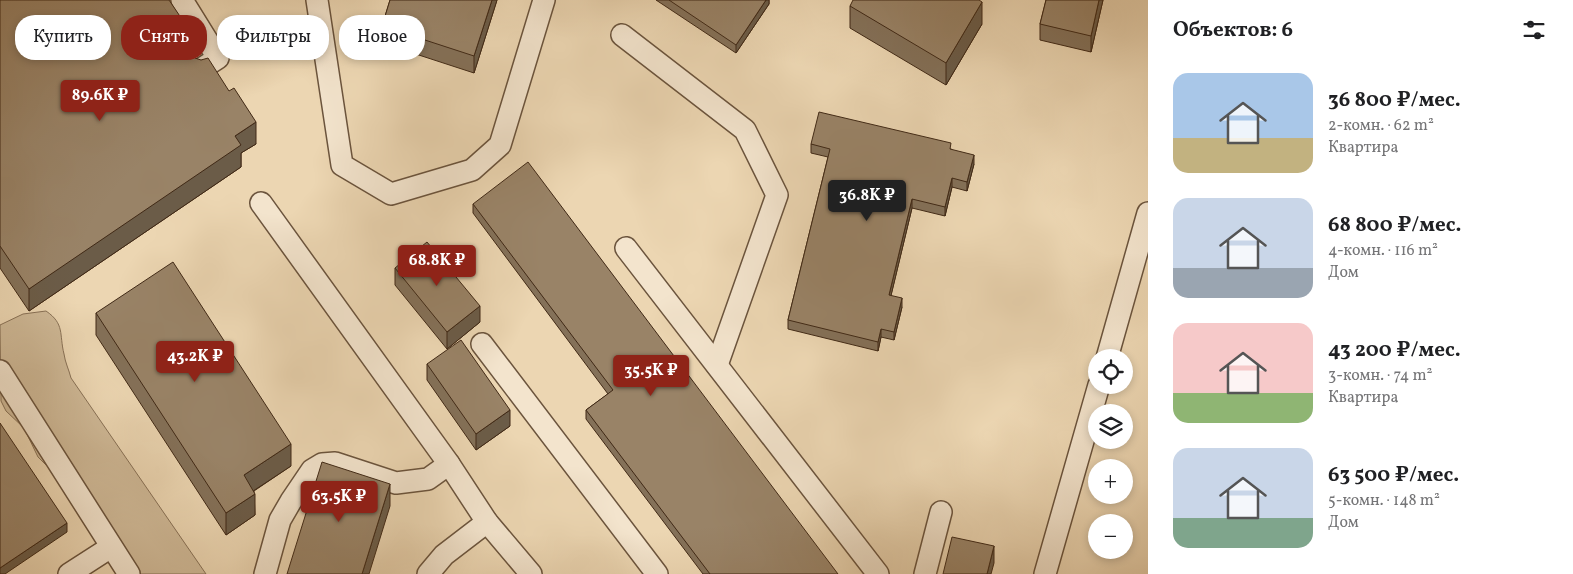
<!DOCTYPE html>
<html lang="ru">
<head>
<meta charset="utf-8">
<style>
	:root { --surface:#fff; --page:#f6f6f6; --text:#202124; --muted:#757577; --accent:#8f2418 }
	body { margin:0; font-family:Vollkorn,serif; background:var(--page); color:var(--text); height:100vh; display:flex; flex-direction:column; font-size:19px; white-space:nowrap }
	* { box-sizing:border-box; margin:0 }
	p { font-size:16px; color:var(--muted) }
	.icon { flex:none; width:28px; height:28px; fill:none; stroke:currentColor; stroke-width:2; stroke-linecap:round; stroke-linejoin:round }
	.map { position:relative; flex:1; overflow:hidden }
	.side { display:flex; flex-direction:column; background:var(--surface); width:425px }
	.side>* { flex:none }
	.guide { position:absolute; left:15px; top:15px; width:475px; height:45px; display:flex; gap:10px }
	.tools { position:absolute; left:1088px; top:349px; display:grid; gap:10px }
	.tools a { display:grid; place-items:center; width:45px; height:45px; border-radius:50%; background:var(--surface); box-shadow:0 2px 8px #0003; font-size:25px }
	.price { position:absolute; translate:-50% -42px; padding:0 11px; border-radius:5px; background:var(--accent); color:#fff; font-size:16px; line-height:32px; filter:drop-shadow(0 1px 2px #0008) }
	.price::after { content:''; position:absolute; left:50%; top:30px; width:15px; height:11px; margin-left:-8px; background:inherit; clip-path:polygon(0 0,100% 0,50% 100%) }
	.price.current { background:#222; color:#fff }
	ul { padding:0; list-style:none }
	li { display:flex; align-items:center; gap:15px; height:125px; padding:0 25px }
	li span { display:grid; place-items:center; flex:none; width:140px; height:100px; border-radius:15px; color:#555 }
	li>.icon { margin-inline-start:auto }
	span .icon { width:60px; height:60px; fill:#fffc; stroke-width:1 }
	li b { font-size:21px }
	h2 { display:flex; justify-content:space-between; align-items:center; height:60px; padding:0 25px; font-size:21px }
	.tag { padding:0 18px; border-radius:20px; background:var(--surface); box-shadow:0 2px 8px #0003; font-size:18px; line-height:45px }
	.tag.current { background:var(--accent); color:#fff }
	main { display:flex; flex:1; min-height:0 }
	.map>svg:first-child { display:block }
	.green { fill:#cfb997; stroke:#887156 }
	.lines { fill:none; stroke-linecap:round; stroke-linejoin:round }
	.lane-casing { stroke:#6b543d; stroke-width:24 }
	.lane { stroke:#f3e4cd; stroke-width:21 }
	.wall { fill:#847159; stroke:#402916 }
	.shaded-wall { fill:#6b5c48; stroke:#402916 }
	.building { fill:#998367; stroke:#402916 }
</style>
</head>
<body>
<main>
<div class="map">
<svg width="1148" height="574" viewBox="0 0 1148 574">
	<rect width="100%" height="100%" fill="#ecd6b2"/>
	<filter id="stains"><feTurbulence type="fractalNoise" baseFrequency=".004" numOctaves="4"/><feColorMatrix values="0 0 0 0 .2 0 0 0 0 .09 0 0 0 0 .02 0 0 0 .5 -.17"/></filter>
	<radialGradient id="worn" r=".72"><stop offset=".6" stop-color="#630" stop-opacity="0"/><stop offset="1" stop-color="#630" stop-opacity=".3"/></radialGradient>
	<path class="green" d="M46,311c19,13 13,23 18,43 1,8 5,16 7,24l135,196h-87l-36,-72 -45,-45 -14,-29 -18,-17 -5,-10 -1,-76 23,-11z"/>
	<g class="lines">
		<g class="lane-casing">
			<g id="lane">
				<polyline points="182,0 218,58 201,69"/>
				<polyline points="317,0 342,165 391,194 472,170 500,145 544,0"/>
				<polyline points="622,35 745,130 777,195 717,365"/>
				<polyline points="261,203 449,464 487,522 531,574"/>
				<polyline points="626,248 878,574"/>
				<polyline points="482,344 657,574"/>
				<polyline points="1107,358 1148,213"/>
				<polyline points="0,371 129,574"/>
				<polyline points="69,574 111,547"/>
				<polyline points="265,574 280,520 291,501 312,470 322,464 335,463 396,483 428,479 449,464"/>
				<polyline points="428,574 444,555 487,522"/>
				<polyline points="925,574 941,512"/>
				<polyline points="1045,574 1099,385"/>
			</g>
		</g>
		<use href="#lane" class="lane"/>
	</g>
	<g class="wall">
		<polygon points="0,0 194,57 256,144 241,153 241,167 29,311 0,268"/>
		<polygon points="390,0 497,0 474,73 382,43 382,26"/>
		<polygon points="656,0 769,0 769,4 736,53"/>
		<polygon points="1046,0 1103,0 1091,52 1040,40 1040,24"/>
		<polygon points="850,6 982,24 946,85 850,28"/>
		<polygon points="811,144 951,149 974,164 967,191 952,187 945,216 912,208 891,295 902,307 894,340 881,337 878,351 788,329 788,320 828,157 811,153"/>
		<polygon points="473,204 838,574 703,574 586,419 586,410 608,394 473,213"/>
		<polygon points="395,268 480,322 447,349 395,285"/>
		<polygon points="96,313 291,466 254,491 255,515 226,535 96,335"/>
		<polygon points="427,364 510,426 476,450 427,380"/>
	</g>
	<g class="shaded-wall">
		<polygon points="492,0 497,0 474,73 474,56"/>
		<polygon points="766,0 769,0 769,4 736,53 736,45"/>
		<polygon points="1099,0 1103,0 1091,52 1091,36"/>
		<polygon points="982,2 982,24 946,85 946,63"/>
		<polygon points="194,37 194,59 190,63 189,47 190,41"/>
		<polygon points="256,122 256,144 241,153 241,167 29,311 29,289 235,136"/>
		<polygon points="974,155 974,164 967,191 967,182"/>
		<polygon points="952,178 952,187 945,216 945,207"/>
		<polygon points="912,199 912,208 889,304 889,295"/>
		<polygon points="902,298 902,307 894,340 894,332"/>
		<polygon points="480,306 480,322 447,349 447,332"/>
		<polygon points="881,329 881,337 878,351 878,342"/>
		<polygon points="510,410 510,426 476,450 476,434"/>
		<polygon points="291,444 291,466 244,497 244,475"/>
		<polygon points="390,484 390,506 369,574 362,574"/>
		<polygon points="255,494 255,515 226,535 226,513"/>
		<polygon points="67,523 67,532 5,574 0,574 0,568"/>
		<polygon points="994,546 994,563 991,574 987,574"/>
	</g>
	<g class="building">
		<polygon points="0,0 169,0 194,37 190,41 189,47 191,54 195,58 201,60 208,58 229,91 234,88 256,122 235,136 241,145 29,289 0,246"/>
		<polygon points="390,0 492,0 474,56 382,26"/>
		<polygon points="669,0 766,0 736,45"/>
		<polygon points="853,0 979,0 982,2 946,63 850,6"/>
		<polygon points="1046,0 1099,0 1091,36 1040,24"/>
		<polygon points="819,112 951,143 950,149 974,155 967,182 952,178 945,207 912,199 889,295 902,298 894,332 881,329 878,342 788,320 830,149 811,144"/>
		<polygon points="528,162 838,574 710,574 586,410 613,390 473,204"/>
		<polygon points="427,242 480,306 447,332 395,268"/>
		<polygon points="173,262 291,444 244,475 255,494 226,513 96,313"/>
		<polygon points="461,340 510,410 476,434 427,364"/>
		<polygon points="0,423 67,523 0,568"/>
		<polygon points="322,462 390,484 362,574 287,574"/>
		<polygon points="952,537 994,546 987,574 943,574"/>
	</g>
	<rect width="100%" height="100%" filter="url(#stains)"/>
	<rect width="100%" height="100%" fill="url(#worn)"/>
</svg>
<div class="tools">
<a><svg class="icon" aria-label="locate" viewBox="0 0 24 24"><circle cx="12" cy="12" r="6"/><path d="M12 2v4M12 18v4M2 12h4M18 12h4"/></svg></a>
<a><svg class="icon" aria-label="layers" viewBox="0 0 24 24"><path d="M12 4l9 5-9 5-9-5zM3 14l9 5 9-5"/></svg></a>
<a>+</a>
<a>−</a>
</div>
<b class="price" style="left:100px;top:122px">89.6K ₽</b>
<b class="price current" style="left:867px;top:222px">36.8K ₽</b>
<b class="price" style="left:437px;top:287px">68.8K ₽</b>
<b class="price" style="left:195px;top:383px">43.2K ₽</b>
<b class="price" style="left:651px;top:397px">35.5K ₽</b>
<b class="price" style="left:339px;top:523px">63.5K ₽</b>
<div class="guide">
<a class="tag">Купить</a>
<a class="tag current">Снять</a>
<a class="tag">Фильтры</a>
<a class="tag">Новое</a>
</div>
</div>
<section class="side">
<h2>Объектов: 6<svg class="icon" aria-label="filters" viewBox="0 0 24 24"><path d="M4 7h16M4 17h16"/><circle cx="9" cy="7" r="2"/><circle cx="15" cy="17" r="2"/></svg></h2>
<ul>
<li><span style="background:linear-gradient(#a9c7e8 65%,#c2b280 0)"><svg class="icon" aria-label="home" viewBox="0 0 24 24"><path d="M3 11l9-7 9 7M6 9v11h12V9"/></svg></span><div><b>36 800 ₽/мес.</b><p>2-комн. · 62 m²</p><p>Квартира</p></div></li>
<li><span style="background:linear-gradient(#c9d6e8 70%,#9aa5b1 0)"><svg class="icon" aria-label="home" viewBox="0 0 24 24"><path d="M3 11l9-7 9 7M6 9v11h12V9"/></svg></span><div><b>68 800 ₽/мес.</b><p>4-комн. · 116 m²</p><p>Дом</p></div></li>
<li><span style="background:linear-gradient(#f6c9c9 70%,#8fb573 0)"><svg class="icon" aria-label="home" viewBox="0 0 24 24"><path d="M3 11l9-7 9 7M6 9v11h12V9"/></svg></span><div><b>43 200 ₽/мес.</b><p>3-комн. · 74 m²</p><p>Квартира</p></div></li>
<li><span style="background:linear-gradient(#c9d6e8 70%,#7fa58c 0)"><svg class="icon" aria-label="home" viewBox="0 0 24 24"><path d="M3 11l9-7 9 7M6 9v11h12V9"/></svg></span><div><b>63 500 ₽/мес.</b><p>5-комн. · 148 m²</p><p>Дом</p></div></li>
</ul>
</section>
</main>
</body>
</html>
